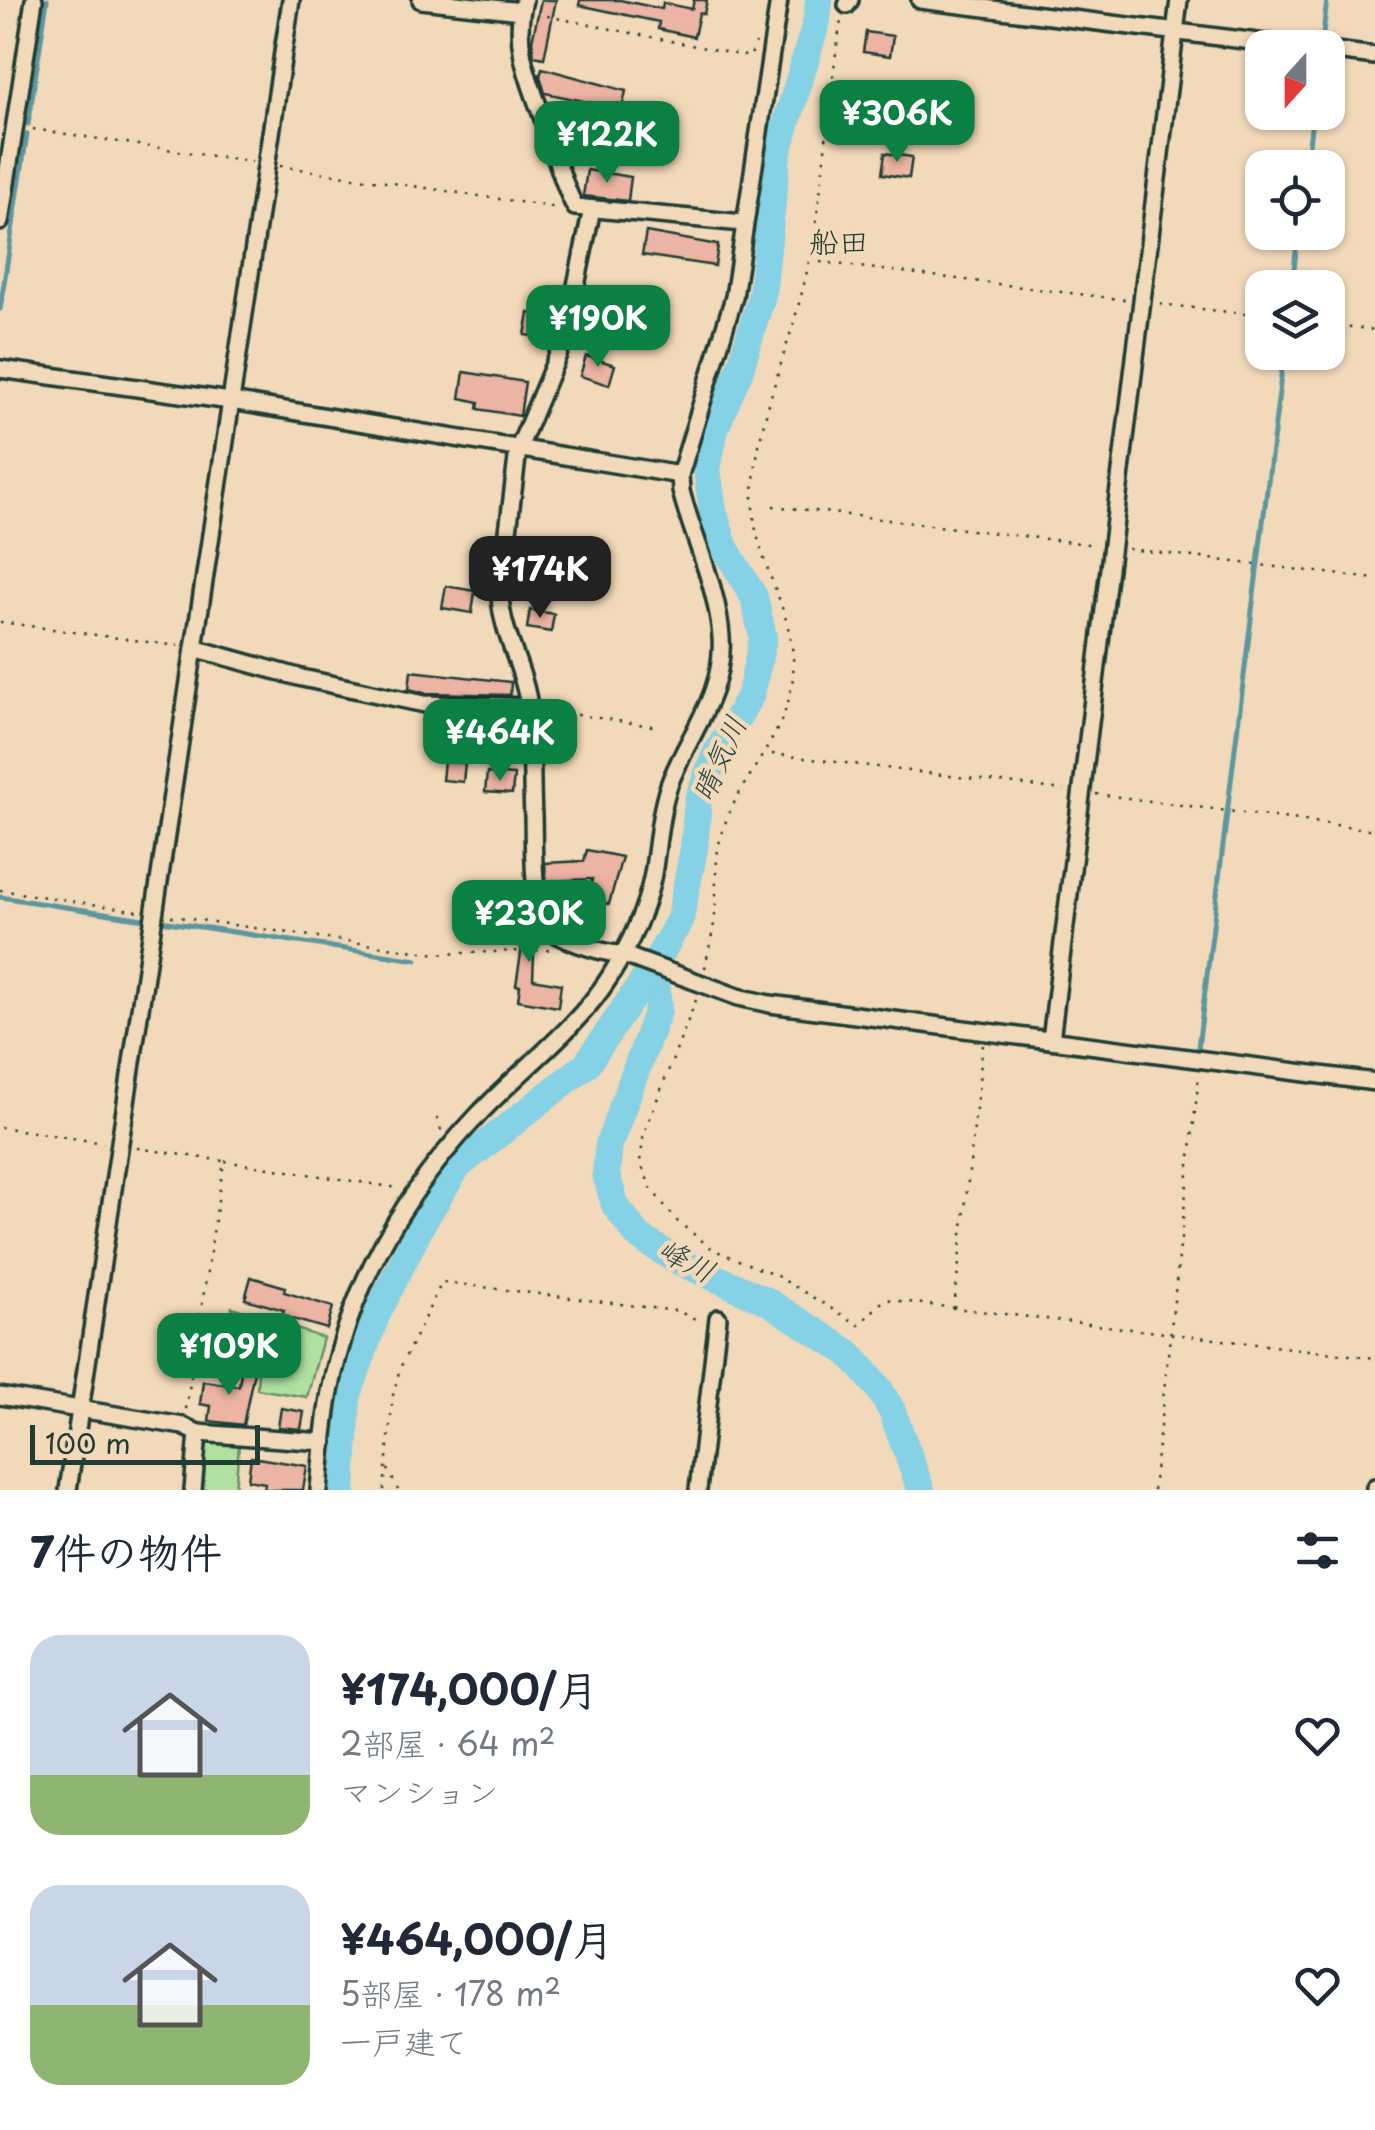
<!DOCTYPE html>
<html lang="ja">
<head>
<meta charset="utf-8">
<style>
	:root { --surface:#fff; --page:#f6f6f7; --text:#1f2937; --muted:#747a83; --accent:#0b8043 }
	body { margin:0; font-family:"Playpen Sans","Klee One",sans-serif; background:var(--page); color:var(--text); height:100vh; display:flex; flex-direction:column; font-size:38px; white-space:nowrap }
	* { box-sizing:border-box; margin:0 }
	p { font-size:32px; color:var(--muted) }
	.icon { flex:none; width:55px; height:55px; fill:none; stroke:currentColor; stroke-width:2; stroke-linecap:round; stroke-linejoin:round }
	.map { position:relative; height:1490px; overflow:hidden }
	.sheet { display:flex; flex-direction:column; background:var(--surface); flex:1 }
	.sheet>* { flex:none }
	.needle { width:65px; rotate:201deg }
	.buttons { position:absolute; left:1245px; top:30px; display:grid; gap:20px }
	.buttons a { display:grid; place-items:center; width:100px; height:100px; border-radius:20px; background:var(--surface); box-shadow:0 2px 8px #0004; font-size:50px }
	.scale { position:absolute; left:30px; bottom:25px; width:230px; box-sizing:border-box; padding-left:10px; border:5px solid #1f3d34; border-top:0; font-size:28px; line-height:35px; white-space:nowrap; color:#1f3d34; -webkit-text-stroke:8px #f2d9b9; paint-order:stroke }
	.price { position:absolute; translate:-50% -85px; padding:0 22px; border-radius:20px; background:var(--accent); color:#fff; font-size:32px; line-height:65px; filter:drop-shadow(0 2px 5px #0008) }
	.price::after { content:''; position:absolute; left:50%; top:60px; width:30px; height:22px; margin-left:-15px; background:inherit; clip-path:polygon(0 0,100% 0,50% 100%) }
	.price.active { background:#222; color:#fff }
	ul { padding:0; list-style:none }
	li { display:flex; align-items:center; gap:30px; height:250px; padding:0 30px }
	li span { display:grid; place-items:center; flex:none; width:280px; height:200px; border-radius:30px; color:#555 }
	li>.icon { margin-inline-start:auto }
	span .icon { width:120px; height:120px; fill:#fffc; stroke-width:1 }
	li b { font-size:42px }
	h2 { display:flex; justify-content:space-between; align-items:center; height:120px; padding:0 30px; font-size:42px }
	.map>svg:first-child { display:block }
	.green { fill:#b0e1a1; stroke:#688f6a; stroke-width:2.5 }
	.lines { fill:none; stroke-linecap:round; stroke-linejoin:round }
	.stream { stroke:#5c969e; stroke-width:5 }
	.river { stroke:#85d1e5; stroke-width:28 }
	.building { fill:#ecb4a2; stroke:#1f3d34; stroke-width:2.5 }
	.street-casing { stroke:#1f3d34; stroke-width:22 }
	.path { stroke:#1f3d34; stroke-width:2.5; stroke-dasharray:2.5 8; stroke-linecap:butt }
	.street { stroke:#f2d9b9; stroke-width:15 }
	.labels { text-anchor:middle; stroke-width:9; stroke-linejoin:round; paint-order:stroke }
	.neighbourhood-label { font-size:30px; fill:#1f3d34; stroke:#f2d9b9 }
	.water-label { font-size:30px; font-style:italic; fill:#294c46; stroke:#f2d9b9 }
</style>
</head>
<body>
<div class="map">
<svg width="1375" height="1490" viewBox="0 0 1375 1490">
	<rect width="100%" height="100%" fill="#f2d9b9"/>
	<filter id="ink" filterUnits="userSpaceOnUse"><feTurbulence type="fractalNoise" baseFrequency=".01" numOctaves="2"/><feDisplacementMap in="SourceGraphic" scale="20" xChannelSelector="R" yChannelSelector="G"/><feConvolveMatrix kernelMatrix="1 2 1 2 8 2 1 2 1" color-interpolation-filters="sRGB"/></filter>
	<g filter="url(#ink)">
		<g class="green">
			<polygon points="429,709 524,714 521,753 423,751"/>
			<polygon points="232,1307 323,1338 307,1397 257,1389 259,1355 230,1352"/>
			<polygon points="190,1439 239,1445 235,1490 185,1490"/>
		</g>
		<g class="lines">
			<g class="stream">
				<polyline points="1322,42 1327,0"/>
				<polyline points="28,124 47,0"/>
				<polyline points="259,156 282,0"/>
				<polyline points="1306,168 1313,112"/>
				<polyline points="1292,288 1298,232"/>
				<polyline points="0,309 27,134"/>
				<polyline points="0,897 150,920"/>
				<polyline points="161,921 417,960"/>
				<polyline points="1198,1048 1284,352"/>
			</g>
			<g class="river">
				<polyline points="655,964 658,1010 609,1144 606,1174 615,1205 638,1236 676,1260 767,1301 849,1353 878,1387 892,1411 921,1490"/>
				<polyline points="342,1490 347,1397 375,1318 423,1221 458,1166 586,1065 655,964 680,919 694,849 698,800 715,756 751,694 763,637 754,597 724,546 713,511 707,469 715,428 740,369 762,295 777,155 817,20 819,0"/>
			</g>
		</g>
		<g class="building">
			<polygon points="541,0 556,0 544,58 534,56 532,41"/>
			<polygon points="580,0 620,0 662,9 663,3 692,9 694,0 707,0 704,14 699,13 694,37 658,29 659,22 579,5"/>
			<polygon points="866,32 893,36 890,56 863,52"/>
			<polygon points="542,68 626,91 622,109 545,93 540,76"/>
			<polygon points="886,85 914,89 910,110 883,106"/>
			<polygon points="846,111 873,115 870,136 843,132"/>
			<polygon points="557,118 581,119 580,137 561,136"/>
			<polygon points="885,153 912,157 909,178 882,174"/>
			<polygon points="587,170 631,177 628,201 583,196"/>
			<polygon points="646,232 718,245 715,266 642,255"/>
			<polygon points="529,313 557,317 552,339 525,335"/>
			<polygon points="586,356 615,365 609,385 580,376"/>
			<polygon points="464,372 525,382 520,416 478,409 479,402 460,398"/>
			<polygon points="446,586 475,591 472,613 442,608"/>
			<polygon points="530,610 554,614 551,632 527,628"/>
			<polygon points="411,671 511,682 510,695 425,693 409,689"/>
			<polygon points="444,761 465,763 463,782 442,780"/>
			<polygon points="487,773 514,775 512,794 485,792"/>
			<polygon points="587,850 622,857 609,904 588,900 592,879 546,881 545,863 584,861"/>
			<polygon points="527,915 535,929 533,979 561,984 558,1007 518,1000 520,986 516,985 523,941 500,939 502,918 526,920 525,927"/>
			<polygon points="251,1277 285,1287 284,1292 333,1307 327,1329 282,1316 284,1310 245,1299"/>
			<polygon points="242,1364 255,1366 243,1425 209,1421 211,1406 200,1404 203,1381 239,1386"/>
			<polygon points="281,1408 304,1412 301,1429 278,1427"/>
			<polygon points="251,1457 307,1466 303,1490 264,1490 265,1483 248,1480"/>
		</g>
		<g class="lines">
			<g class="street-casing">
				<g id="street">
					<polyline points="421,0 521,11"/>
					<path d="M524,0c-12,45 6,83 21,124 10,28 16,56 30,83l168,16"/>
					<polyline points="920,0 1307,48"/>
					<polyline points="847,5 850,0"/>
					<polyline points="1328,50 1375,56"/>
					<path d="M592,209l-27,129 -47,112 -18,146c2,39 25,74 29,111 4,36 2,73 4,109 1,26 -2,95 16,113 11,11 57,25 72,25l117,43 32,7 605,78"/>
					<polyline points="0,222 34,0"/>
					<polyline points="0,369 231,401 680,475"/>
					<polyline points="194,648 302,678 424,704 529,707"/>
					<polyline points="1051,1040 1179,0"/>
					<polyline points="0,1396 183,1426 198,1433 193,1490"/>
					<polyline points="198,1433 324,1442"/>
					<polyline points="68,1490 291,0"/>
					<path d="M319,1490c3,-32 5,-66 11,-98 20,-107 74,-199 148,-277 43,-46 96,-83 131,-137 19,-30 37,-68 44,-104 5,-30 6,-59 16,-89 19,-51 56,-90 52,-148 -3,-49 -28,-99 -40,-146l-1,-16 54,-178 45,-297"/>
					<polyline points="698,1490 718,1318"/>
					<polyline points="1375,1490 1375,1487"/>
				</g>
			</g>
			<g class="path">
				<polyline points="537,14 750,57 756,43"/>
				<polyline points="33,129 252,162"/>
				<polyline points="280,166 559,208"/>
				<polyline points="820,262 1127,300"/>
				<polyline points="1160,304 1262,316"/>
				<polyline points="1328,324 1375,330"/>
				<polyline points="773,506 1096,545"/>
				<polyline points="1128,549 1375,579"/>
				<polyline points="0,622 178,646"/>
				<polyline points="546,710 658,727"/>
				<polyline points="772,754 1064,790"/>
				<polyline points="1096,794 1375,830"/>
				<polyline points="0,890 138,911"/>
				<polyline points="171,916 437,954 550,950"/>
				<path d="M705,968c3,-17 8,-34 10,-52 2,-24 -1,-52 5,-76 13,-55 60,-94 71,-150 14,-72 -40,-125 -38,-192 2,-75 34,-142 51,-214 21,-87 22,-176 37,-263"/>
				<polyline points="696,1000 644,1133 640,1162 652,1190 678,1222 714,1250 777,1276 859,1325 885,1299 954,1308"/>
				<polyline points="983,1045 954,1308 1375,1358"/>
				<polyline points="437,1118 442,1133"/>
				<polyline points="0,1127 104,1143"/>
				<polyline points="137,1148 223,1161"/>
				<polyline points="186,1409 224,1161 398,1188"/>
				<polyline points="388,1469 398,1490"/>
				<polyline points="384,1490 393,1395 400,1368 442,1282 677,1311 702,1322"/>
				<polyline points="1153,1490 1199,1076"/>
			</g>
			<use href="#street" class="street"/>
		</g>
	</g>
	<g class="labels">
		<g class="neighbourhood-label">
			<text x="839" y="253">船田</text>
		</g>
		<g class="water-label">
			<text transform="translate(720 759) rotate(-66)" y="10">晴気川</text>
			<text transform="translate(686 1261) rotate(27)" y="10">峰川</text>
		</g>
	</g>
</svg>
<div class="buttons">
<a><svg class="needle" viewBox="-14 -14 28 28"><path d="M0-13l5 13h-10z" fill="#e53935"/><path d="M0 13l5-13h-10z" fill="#747a83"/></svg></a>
<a><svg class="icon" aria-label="locate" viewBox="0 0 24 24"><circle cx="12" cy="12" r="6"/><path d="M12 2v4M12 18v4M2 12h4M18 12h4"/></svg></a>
<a><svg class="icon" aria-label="layers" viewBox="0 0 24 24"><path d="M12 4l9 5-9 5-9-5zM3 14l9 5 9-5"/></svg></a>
</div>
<div class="scale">100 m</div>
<b class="price" style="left:897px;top:165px">¥306K</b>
<b class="price" style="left:607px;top:186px">¥122K</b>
<b class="price" style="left:598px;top:370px">¥190K</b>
<b class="price active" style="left:540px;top:621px">¥174K</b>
<b class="price" style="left:500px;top:784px">¥464K</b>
<b class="price" style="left:529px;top:965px">¥230K</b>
<b class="price" style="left:229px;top:1398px">¥109K</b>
</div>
<section class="sheet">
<h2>7件の物件<svg class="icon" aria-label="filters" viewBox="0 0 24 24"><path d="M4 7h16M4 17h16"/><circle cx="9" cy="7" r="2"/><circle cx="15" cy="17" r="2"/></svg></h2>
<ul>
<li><span style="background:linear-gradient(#c9d6e8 70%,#8fb573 0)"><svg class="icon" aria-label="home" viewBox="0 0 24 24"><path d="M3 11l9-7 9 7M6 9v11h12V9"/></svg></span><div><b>¥174,000/月</b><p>2部屋 · 64 m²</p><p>マンション</p></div><svg class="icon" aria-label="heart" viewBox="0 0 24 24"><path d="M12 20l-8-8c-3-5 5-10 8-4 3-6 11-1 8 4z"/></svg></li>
<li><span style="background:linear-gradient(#c9d6e8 60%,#8fb573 0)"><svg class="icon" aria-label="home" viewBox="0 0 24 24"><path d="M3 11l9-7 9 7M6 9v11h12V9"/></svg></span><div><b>¥464,000/月</b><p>5部屋 · 178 m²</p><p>一戸建て</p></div><svg class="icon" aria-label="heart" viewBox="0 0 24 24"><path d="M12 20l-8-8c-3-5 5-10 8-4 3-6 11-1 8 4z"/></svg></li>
</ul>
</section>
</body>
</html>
